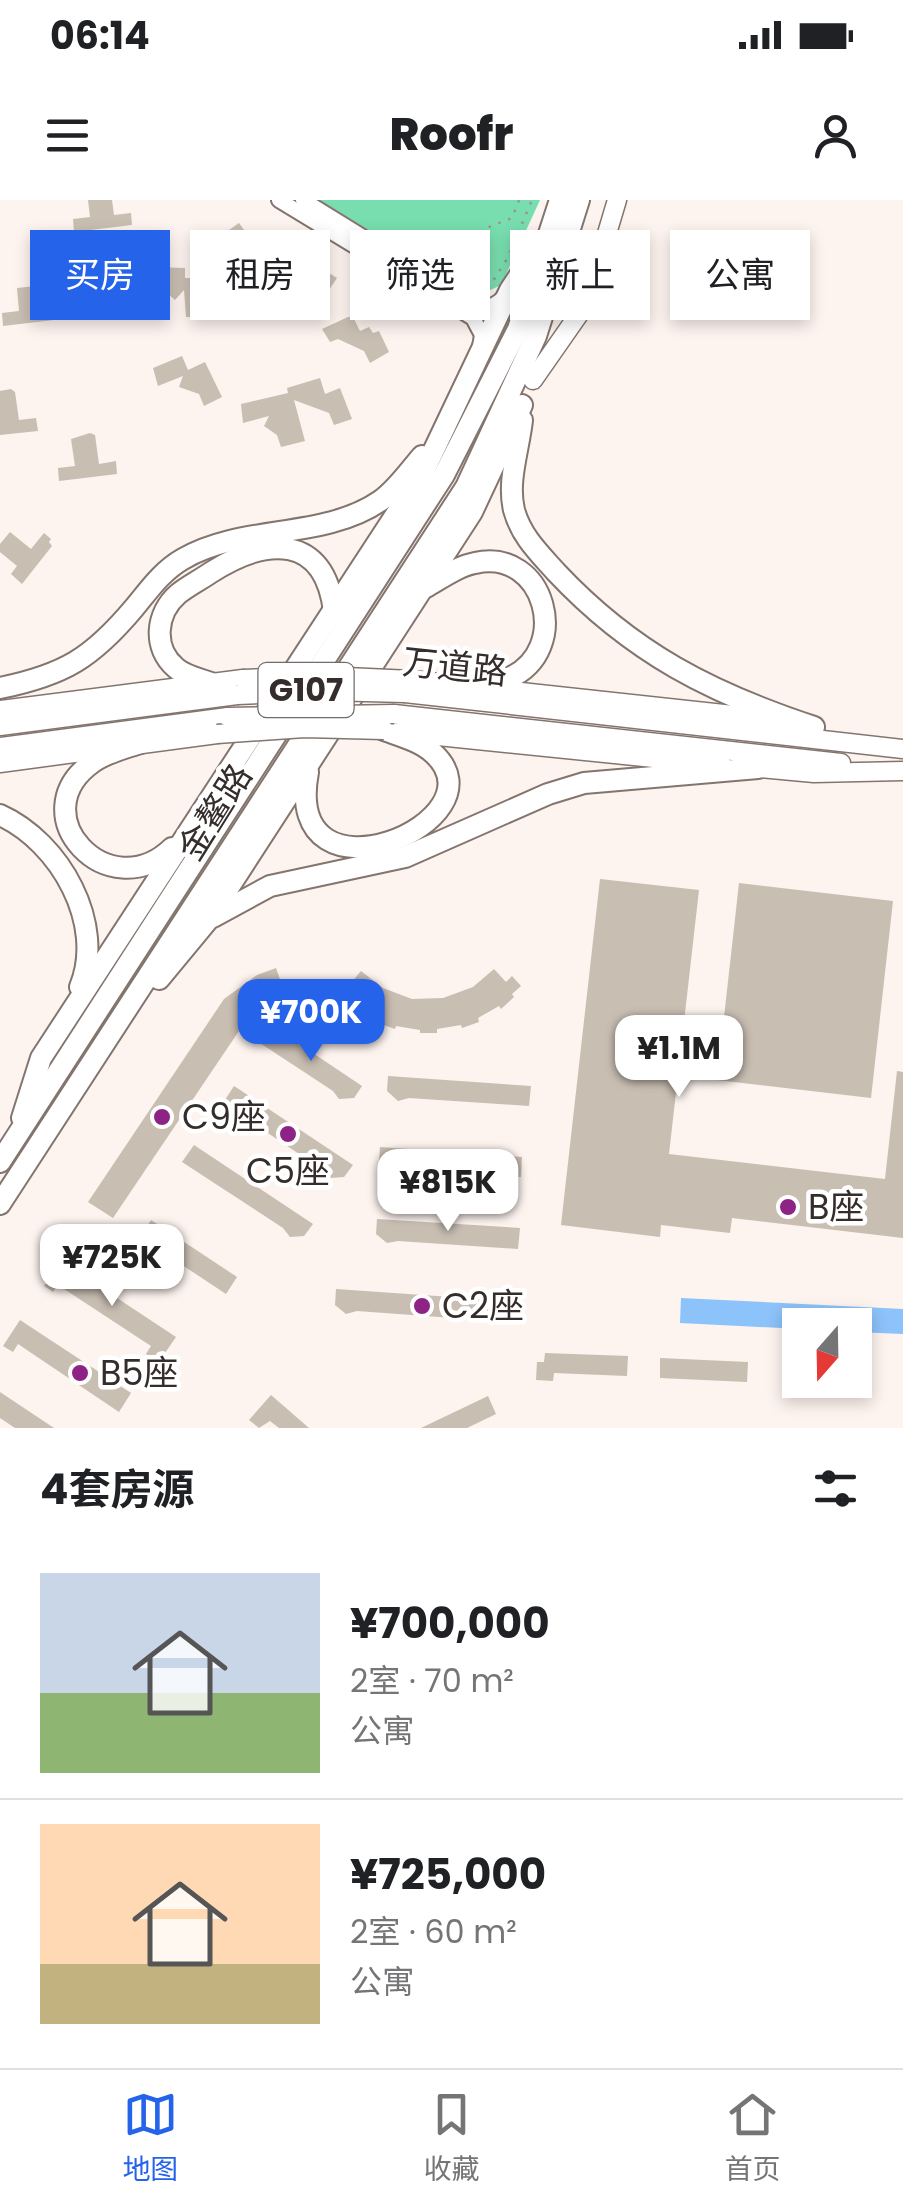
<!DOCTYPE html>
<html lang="zh">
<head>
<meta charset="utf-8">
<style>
	:root { --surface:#fff; --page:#f2f2f2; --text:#202124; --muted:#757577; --line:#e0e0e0; --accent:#2563eb }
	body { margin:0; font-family:Poppins,"Noto Sans SC",sans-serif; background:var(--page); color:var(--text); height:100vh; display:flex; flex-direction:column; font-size:38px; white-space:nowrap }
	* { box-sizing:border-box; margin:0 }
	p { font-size:32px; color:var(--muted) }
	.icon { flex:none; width:55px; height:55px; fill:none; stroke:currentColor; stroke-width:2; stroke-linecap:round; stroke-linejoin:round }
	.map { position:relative; height:1228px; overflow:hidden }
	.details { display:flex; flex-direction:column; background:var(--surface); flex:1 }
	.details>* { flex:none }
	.banner { position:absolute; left:30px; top:30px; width:845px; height:90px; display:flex; gap:20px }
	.needle { width:65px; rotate:200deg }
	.fabs { position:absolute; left:782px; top:1108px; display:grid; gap:20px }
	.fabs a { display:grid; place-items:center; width:90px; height:90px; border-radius:0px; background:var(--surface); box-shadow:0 5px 15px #0003; font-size:50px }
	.price { position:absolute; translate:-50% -85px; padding:0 22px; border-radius:20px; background:#fff; color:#222; font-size:32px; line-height:65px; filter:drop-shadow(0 2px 5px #0008) }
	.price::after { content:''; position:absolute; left:50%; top:60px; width:30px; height:22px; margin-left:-15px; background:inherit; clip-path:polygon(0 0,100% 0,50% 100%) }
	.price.on { background:var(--accent); color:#fff }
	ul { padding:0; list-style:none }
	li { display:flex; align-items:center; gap:30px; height:250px; padding:0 40px }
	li+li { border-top:2px solid var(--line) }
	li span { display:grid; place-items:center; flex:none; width:280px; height:200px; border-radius:0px; color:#555 }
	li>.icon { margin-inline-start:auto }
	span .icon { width:120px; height:120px; fill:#fffc; stroke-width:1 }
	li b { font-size:42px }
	h2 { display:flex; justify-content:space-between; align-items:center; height:120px; padding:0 40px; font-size:42px }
	.pill { padding:0 35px; border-radius:0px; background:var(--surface); box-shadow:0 5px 15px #0003; font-size:35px; line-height:90px }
	.pill.on { background:var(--accent); color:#fff }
	.status { display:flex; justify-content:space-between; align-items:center; height:70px; padding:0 50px; background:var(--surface); direction:ltr }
	.status svg { height:28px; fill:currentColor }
	header { display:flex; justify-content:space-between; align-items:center; height:130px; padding:0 40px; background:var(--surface); font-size:45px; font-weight:800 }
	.tabs { display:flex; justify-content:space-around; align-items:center; height:140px; border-top:2px solid var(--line); background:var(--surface); font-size:28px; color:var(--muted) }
	.tabs a { display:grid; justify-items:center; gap:5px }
	.tabs .on { color:var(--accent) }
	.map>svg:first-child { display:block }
	.green { fill:#78deaf }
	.water { fill:#8cc3fa }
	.building { fill:#c9beb2 }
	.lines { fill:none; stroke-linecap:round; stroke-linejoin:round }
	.minor-casing { stroke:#83756e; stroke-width:18 }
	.major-casing { stroke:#83756e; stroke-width:21 }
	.highway-casing { stroke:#83756e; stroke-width:24 }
	.path { stroke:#9c9491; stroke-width:2.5; stroke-dasharray:2.5 8; stroke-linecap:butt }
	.minor { stroke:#fff; stroke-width:14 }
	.major { stroke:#fff; stroke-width:18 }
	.highway { stroke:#fff; stroke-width:20 }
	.major-bridge-casing { stroke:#83756e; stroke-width:21; stroke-linecap:butt }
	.major-bridge { stroke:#fff; stroke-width:18 }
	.poi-dot { fill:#8e2386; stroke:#fff; stroke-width:4 }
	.labels { text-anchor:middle; stroke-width:9; stroke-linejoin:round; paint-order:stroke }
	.shield { fill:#fff; stroke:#716c6b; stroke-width:2.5 }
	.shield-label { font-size:32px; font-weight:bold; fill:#342d2b }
	.street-label { font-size:35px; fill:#342d2b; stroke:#fff }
	.poi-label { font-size:35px; fill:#342d2b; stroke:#fff; text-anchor:start }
</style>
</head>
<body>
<div class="status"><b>06:14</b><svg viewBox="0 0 49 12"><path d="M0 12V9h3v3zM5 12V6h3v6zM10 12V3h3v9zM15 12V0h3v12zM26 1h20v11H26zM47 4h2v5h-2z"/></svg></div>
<header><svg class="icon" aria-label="menu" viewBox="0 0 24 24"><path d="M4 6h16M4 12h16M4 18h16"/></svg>Roofr<svg class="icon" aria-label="person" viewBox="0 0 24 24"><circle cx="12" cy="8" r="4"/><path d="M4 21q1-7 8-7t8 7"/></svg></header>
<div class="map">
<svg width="903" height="1228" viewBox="0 0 903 1228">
	<rect width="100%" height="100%" fill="#fdf3ef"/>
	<polygon class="green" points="319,0 540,0 501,85 478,96"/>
	<polygon class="water" points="681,1098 903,1109 903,1134 855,1132 855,1125 800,1125 800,1129 680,1123"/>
	<g class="building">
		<polygon points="88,0 112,0 114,15 131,13 132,25 74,32 73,19 90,17"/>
		<polygon points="239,23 250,38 263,30 267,37 271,34 286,60 293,50 337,78 315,111 310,108 306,114 274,93 277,89 270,84 281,69 272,58 267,61 257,46 253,57 235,48 226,55 216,39"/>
		<polygon points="153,67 185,68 185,78 201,78 202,117 186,117 184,90 175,100 162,89 162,82 153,79"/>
		<polygon points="36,86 38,108 60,106 62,119 3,126 2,113 19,111 17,88"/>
		<polygon points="348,117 353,117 360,131 369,127 373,133 379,131 389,152 370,163 364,151 338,139 330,142 322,129"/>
		<polygon points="182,156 188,170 205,162 222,197 204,206 199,194 179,187 183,176 158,186 153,168"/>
		<polygon points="320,178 325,194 340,188 352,219 334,225 329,213 294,200 305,241 281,247 277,235 264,226 269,216 243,223 241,204 288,193 287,188"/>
		<polygon points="11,189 15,192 19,220 36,218 38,231 0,235 0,191"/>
		<polygon points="90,233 95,235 99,264 116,261 117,274 59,281 58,268 75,266 71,239"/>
		<polygon points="10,332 31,349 44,333 51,339 49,342 52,346 22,384 11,374 17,366 0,352 0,344"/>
		<polygon points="600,679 699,690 669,954 885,979 897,871 903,872 903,1038 732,1018 730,1033 661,1025 660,1037 561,1025"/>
		<polygon points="739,683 893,701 871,898 717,880"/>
		<polygon points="276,768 286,796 270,802 247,819 113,1018 88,1002 224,799 257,775"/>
		<polygon points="494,769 506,782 512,776 521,786 512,794 514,797 501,809 499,806 478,818 479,822 462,828 461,825 437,829 437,833 420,833 420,830 396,826 395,829 378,823 379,820 358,808 356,811 334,789 343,779 350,784 361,771 383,788 412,799 443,798 473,787"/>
		<polygon points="271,825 362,886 354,898 339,899 333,891 260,843"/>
		<polygon points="388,876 531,886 529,906 409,898 398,901 387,891"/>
		<polygon points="234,886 353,965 344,977 330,978 323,970 223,903"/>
		<polygon points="194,945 313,1024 304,1036 290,1037 283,1028 182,962"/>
		<polygon points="380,947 522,957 521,977 400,969 390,972 379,962"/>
		<polygon points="377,1019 520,1028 518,1049 398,1041 387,1043 376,1034"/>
		<polygon points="151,1020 237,1077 226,1094 140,1037"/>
		<polygon points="61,1061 176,1137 158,1163 146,1154 151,1146 58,1085 53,1092 44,1086"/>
		<polygon points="336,1089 509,1101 508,1122 357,1111 346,1114 335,1105"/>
		<polygon points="20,1120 131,1193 119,1212 18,1144 13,1152 3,1146"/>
		<polygon points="545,1153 628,1156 627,1176 554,1173 553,1181 536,1180 537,1162 544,1162"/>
		<polygon points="660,1158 748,1162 747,1182 660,1178"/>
		<polygon points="0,1192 54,1228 15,1228 0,1218"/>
		<polygon points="271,1195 309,1228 279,1228 270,1221 259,1228 249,1220"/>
		<polygon points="488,1196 496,1214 467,1228 421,1228"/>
	</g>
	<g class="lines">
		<g class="minor-casing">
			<g id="minor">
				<polyline points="279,0 473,118 482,135 480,147"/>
				<path d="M303,0l167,103c16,7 25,4 36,-8"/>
			</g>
		</g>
		<g class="major-casing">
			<g id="major">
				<polyline points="533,180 586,104 617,0"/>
				<polyline points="412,480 779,520"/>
				<polyline points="405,493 903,549"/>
				<polyline points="0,510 243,479"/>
				<polyline points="394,514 841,563"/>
				<polyline points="0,526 237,495"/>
				<polyline points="399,532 722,565"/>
				<polyline points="0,547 228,517"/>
				<polyline points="0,563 217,534"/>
				<polyline points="748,567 814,573 903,571"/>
			</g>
		</g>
		<g class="highway-casing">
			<g id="highway">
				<path d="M522,220c-3,29 -15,61 -8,90 7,26 25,43 42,62 76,81 155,121 258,155"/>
				<path d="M426,387c16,-9 32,-21 49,-24 70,-16 98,87 34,115 -14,6 -31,5 -46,6"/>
				<path d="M211,483c-11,-4 -26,-7 -35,-15 -24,-20 -20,-55 2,-74 10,-8 22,-14 32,-21 56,-36 114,-40 124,38"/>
				<path d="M0,488c64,-13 92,-30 134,-80 15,-18 28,-37 49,-49 60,-35 140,-19 197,-58 16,-11 29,-30 42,-45"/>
				<path d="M143,542c-17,6 -36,10 -50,20 -74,52 16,147 79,86"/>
				<path d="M308,572c-27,144 201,49 125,-19 -13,-12 -33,-17 -49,-23"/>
				<path d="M0,615c60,27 106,109 80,172"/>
				<polyline points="213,717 270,686 405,657 548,594 584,583 758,568"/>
				<polyline points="159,779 207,721 472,312 522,205"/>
				<polyline points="22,918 41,858 423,273 510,90 541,43"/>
				<polyline points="0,962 444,275 518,129 560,0"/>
				<polyline points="0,1004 466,287 536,136 579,0"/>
			</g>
		</g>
		<polyline class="path" points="519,0 512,18 484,29 478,72 491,84 507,59 532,0"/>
		<use href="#minor" class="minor"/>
		<use href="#major" class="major"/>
		<use href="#highway" class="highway"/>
		<g class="major-bridge-casing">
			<g id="major-bridge">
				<polyline points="243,479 325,476 412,480"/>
				<polyline points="237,495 326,491 405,493"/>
				<polyline points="228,517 394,514"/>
				<polyline points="217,534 305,528 384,530"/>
			</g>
		</g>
		<use href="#major-bridge" class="major-bridge"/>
	</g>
	<g class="poi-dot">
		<circle cx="162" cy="917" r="10"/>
		<circle cx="288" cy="934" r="10"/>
		<circle cx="788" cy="1007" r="10"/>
		<circle cx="422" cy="1106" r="10"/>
		<circle cx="80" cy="1173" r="10"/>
	</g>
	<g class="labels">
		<rect class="shield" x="258.5" y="463" width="95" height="54" rx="8"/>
		<g class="shield-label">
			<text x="306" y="501">G107</text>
		</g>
		<g class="street-label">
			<text transform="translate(455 467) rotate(6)" y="12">万道路</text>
			<text transform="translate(215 612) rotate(-58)" y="12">金鳌路</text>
		</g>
		<g class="poi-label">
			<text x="182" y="929">C9座</text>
			<text x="288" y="983" text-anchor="middle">C5座</text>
			<text x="808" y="1019">B座</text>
			<text x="442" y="1118">C2座</text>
			<text x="100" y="1185">B5座</text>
		</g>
	</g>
</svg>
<div class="fabs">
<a><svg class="needle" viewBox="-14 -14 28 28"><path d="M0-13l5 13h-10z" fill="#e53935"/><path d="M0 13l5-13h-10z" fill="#757577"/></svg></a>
</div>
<b class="price on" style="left:311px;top:864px">¥700K</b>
<b class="price" style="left:679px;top:900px">¥1.1M</b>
<b class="price" style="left:448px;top:1034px">¥815K</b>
<b class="price" style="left:112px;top:1109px">¥725K</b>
<div class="banner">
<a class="pill on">买房</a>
<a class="pill">租房</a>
<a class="pill">筛选</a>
<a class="pill">新上</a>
<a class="pill">公寓</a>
</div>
</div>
<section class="details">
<h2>4套房源<svg class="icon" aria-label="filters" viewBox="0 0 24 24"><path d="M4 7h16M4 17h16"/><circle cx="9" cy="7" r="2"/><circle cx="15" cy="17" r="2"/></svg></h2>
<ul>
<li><span style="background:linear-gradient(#c9d6e8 60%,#8fb573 0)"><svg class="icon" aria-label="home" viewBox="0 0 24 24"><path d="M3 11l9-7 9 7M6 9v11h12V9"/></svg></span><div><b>¥700,000</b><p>2室 · 70 m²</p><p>公寓</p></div></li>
<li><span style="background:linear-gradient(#ffd9b3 70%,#c2b280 0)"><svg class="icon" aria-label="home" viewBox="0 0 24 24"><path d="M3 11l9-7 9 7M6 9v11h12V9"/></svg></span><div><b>¥725,000</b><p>2室 · 60 m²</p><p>公寓</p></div></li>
</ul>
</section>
<nav class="tabs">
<a class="on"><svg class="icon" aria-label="map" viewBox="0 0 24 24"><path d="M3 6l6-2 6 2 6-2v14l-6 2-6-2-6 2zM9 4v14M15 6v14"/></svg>地图</a>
<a><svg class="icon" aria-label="saved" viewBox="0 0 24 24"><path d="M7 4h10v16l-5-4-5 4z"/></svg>收藏</a>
<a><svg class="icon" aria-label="home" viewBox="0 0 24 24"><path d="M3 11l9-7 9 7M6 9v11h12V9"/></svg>首页</a>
</nav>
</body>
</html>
